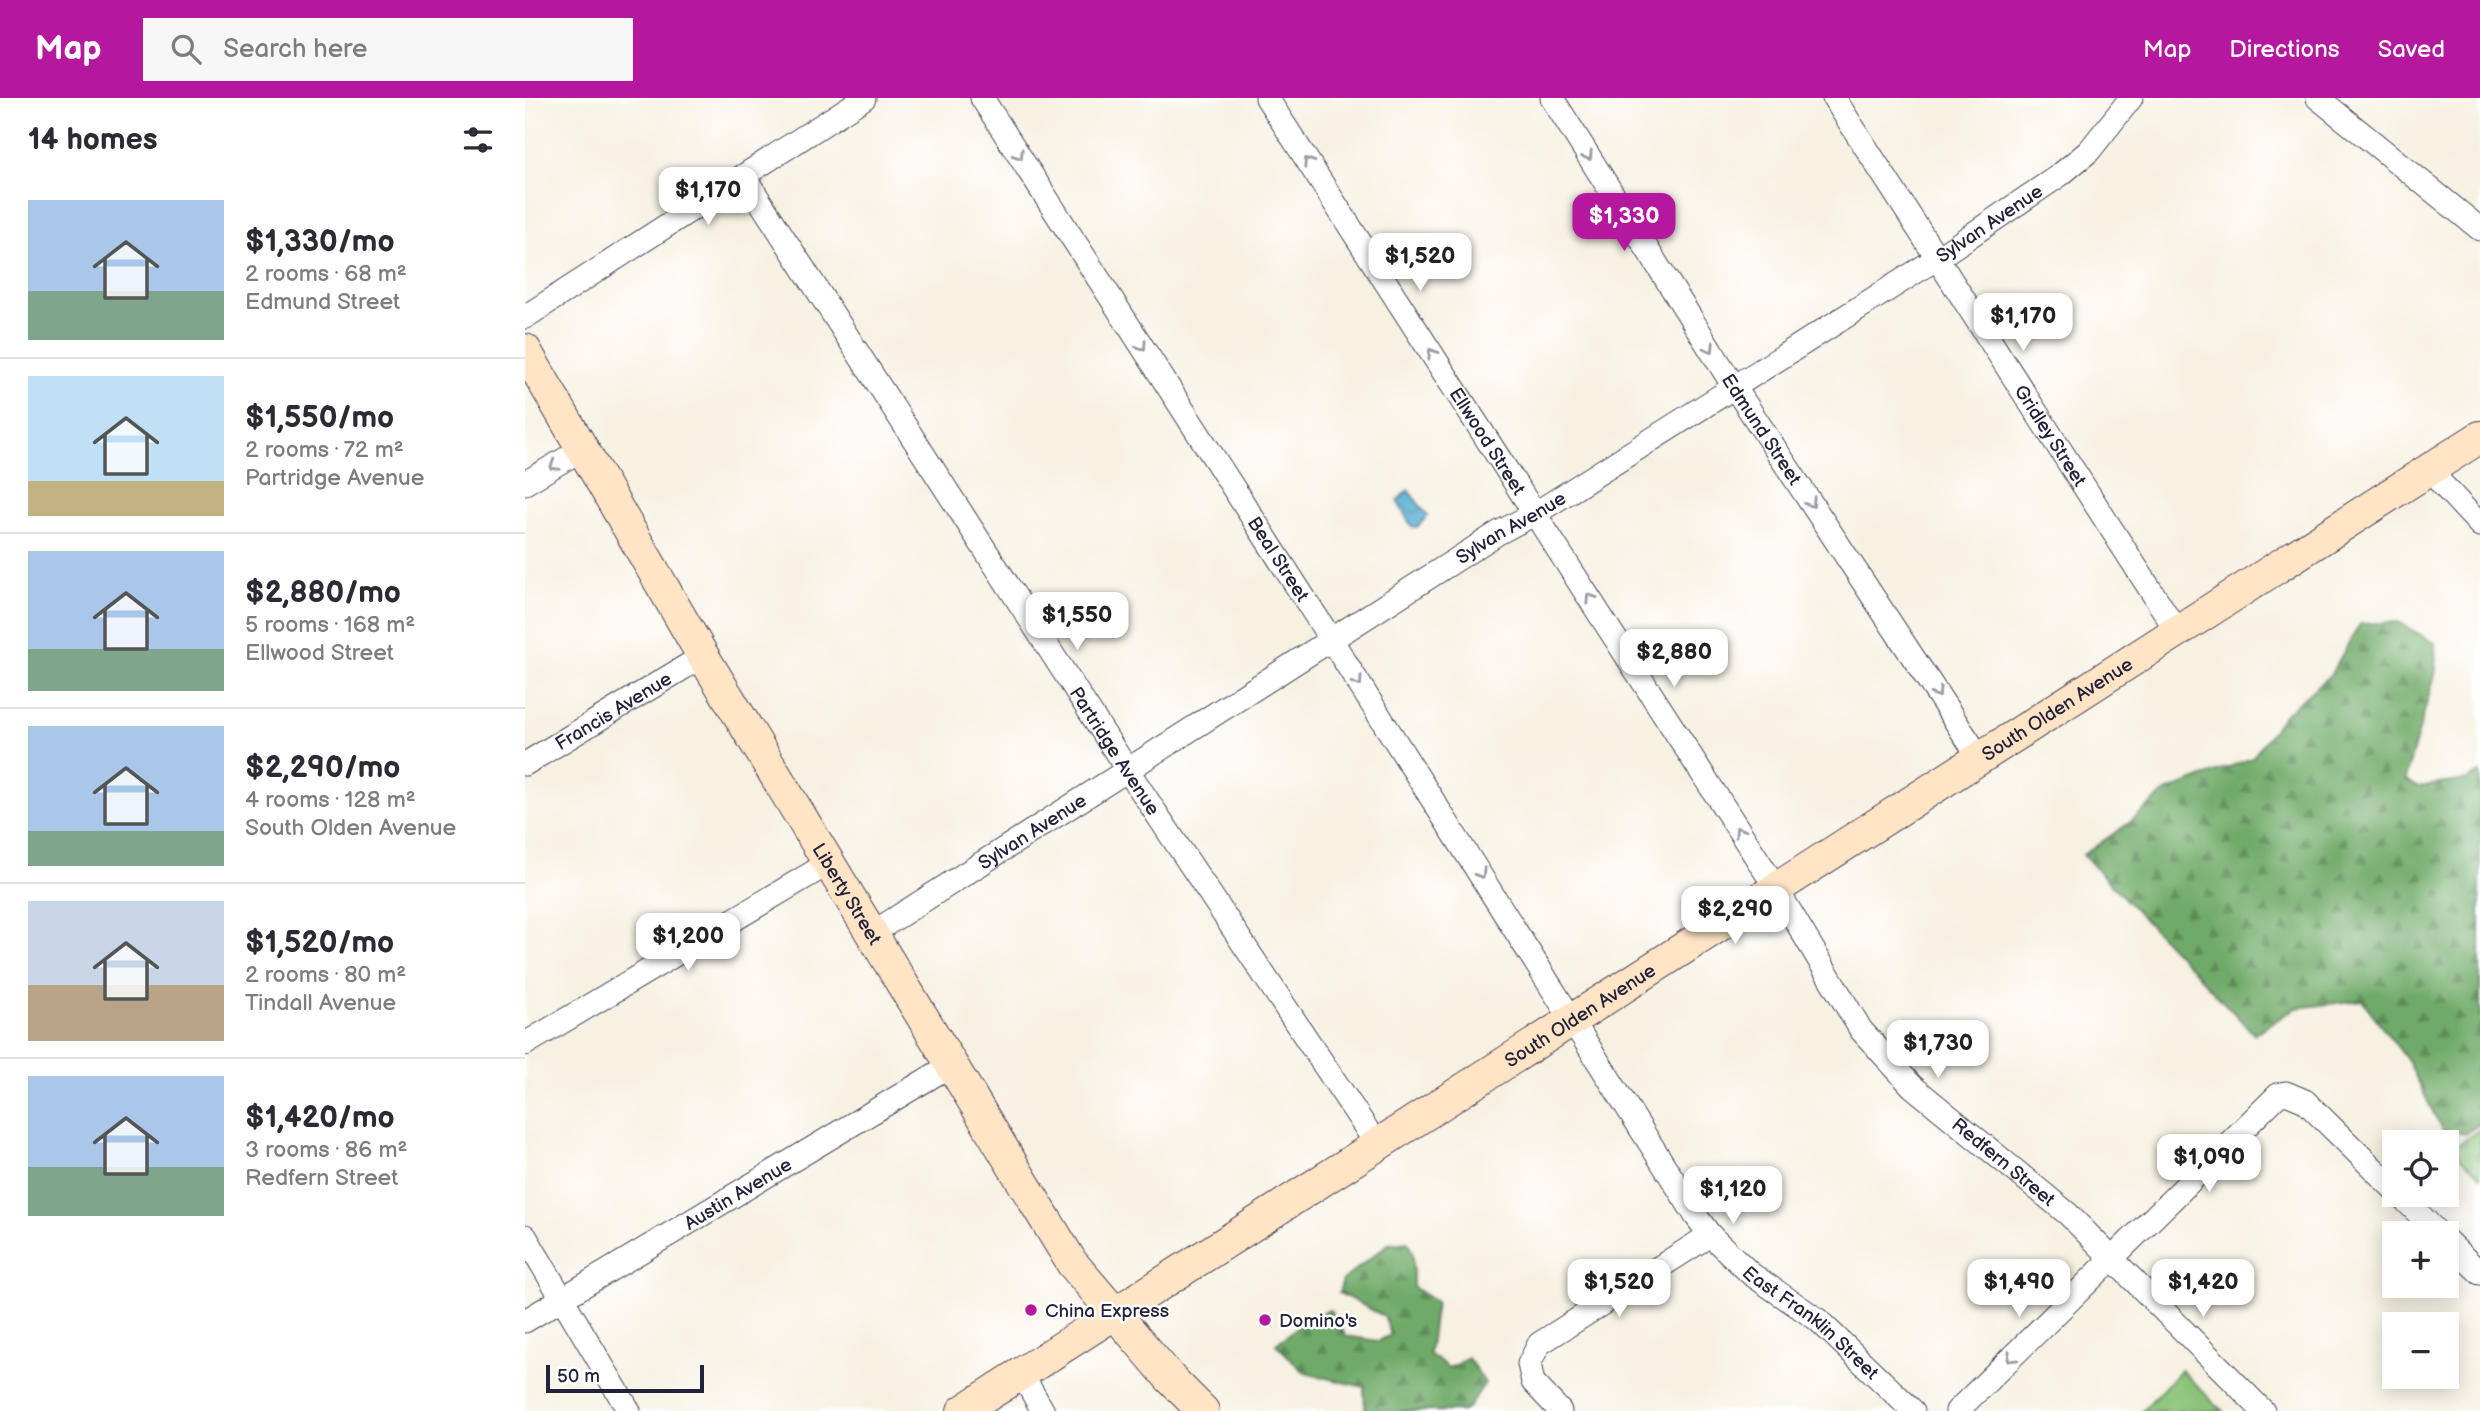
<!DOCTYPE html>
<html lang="en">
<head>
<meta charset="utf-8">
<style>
	:root { --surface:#fff; --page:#f7f7f7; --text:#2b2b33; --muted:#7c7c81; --line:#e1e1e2; --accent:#b5179e }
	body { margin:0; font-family:"Balsamiq Sans",sans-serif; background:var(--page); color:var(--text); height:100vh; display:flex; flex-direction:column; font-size:26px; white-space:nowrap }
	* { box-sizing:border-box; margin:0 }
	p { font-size:23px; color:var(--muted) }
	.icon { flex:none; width:38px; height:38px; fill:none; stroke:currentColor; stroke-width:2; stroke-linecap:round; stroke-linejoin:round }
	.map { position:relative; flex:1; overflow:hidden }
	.panel { display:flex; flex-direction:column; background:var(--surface); width:525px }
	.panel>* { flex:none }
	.fabs { position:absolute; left:1857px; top:1032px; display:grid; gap:14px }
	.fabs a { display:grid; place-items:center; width:77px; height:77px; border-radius:0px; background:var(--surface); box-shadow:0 4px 18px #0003; font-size:35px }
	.scale { position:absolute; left:21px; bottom:18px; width:158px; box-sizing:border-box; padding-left:7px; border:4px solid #22223b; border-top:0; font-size:19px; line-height:24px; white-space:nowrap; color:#22223b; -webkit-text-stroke:5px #fff; paint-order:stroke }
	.price { position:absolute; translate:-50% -60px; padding:0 16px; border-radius:14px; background:#fff; color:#222; font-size:23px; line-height:46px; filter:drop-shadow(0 2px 4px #0008) }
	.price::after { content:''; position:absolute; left:50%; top:42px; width:21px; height:16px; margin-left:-10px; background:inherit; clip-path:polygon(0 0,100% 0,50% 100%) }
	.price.current { background:var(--accent); color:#fff }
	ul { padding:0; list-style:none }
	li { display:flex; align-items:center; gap:21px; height:175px; padding:0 28px }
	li+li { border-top:2px solid var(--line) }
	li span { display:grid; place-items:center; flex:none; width:196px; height:140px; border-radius:0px; color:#555 }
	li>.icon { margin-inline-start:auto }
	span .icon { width:84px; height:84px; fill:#fffc; stroke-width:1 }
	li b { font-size:30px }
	h2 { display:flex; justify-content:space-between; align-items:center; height:84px; padding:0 28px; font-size:30px }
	header { display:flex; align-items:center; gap:42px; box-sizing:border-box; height:98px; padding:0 35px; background:var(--accent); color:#fff }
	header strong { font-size:33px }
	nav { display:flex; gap:38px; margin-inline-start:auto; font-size:24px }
	.search { width:490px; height:63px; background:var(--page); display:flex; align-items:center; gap:18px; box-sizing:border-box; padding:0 24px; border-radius:0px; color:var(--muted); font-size:26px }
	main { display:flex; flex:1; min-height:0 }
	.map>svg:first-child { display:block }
	.forest { fill:url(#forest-firs); stroke:#496652; stroke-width:2 }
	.cemetery { fill:url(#cemetery-stones); stroke:#56735a; stroke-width:2 }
	.park { fill:#8bc478; stroke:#56735a; stroke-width:2 }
	.water { fill:url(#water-waves); stroke:#3a6886; stroke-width:2 }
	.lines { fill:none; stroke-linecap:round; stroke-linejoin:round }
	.street-casing { stroke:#424154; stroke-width:25 }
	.secondary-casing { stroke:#424154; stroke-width:34 }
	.street { stroke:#fff; stroke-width:23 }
	.secondary { stroke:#ffe4c6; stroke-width:32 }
	.oneway { stroke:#9c9ca7 }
	.poi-dot { fill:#b5179e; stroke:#fff; stroke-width:2.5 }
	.labels { text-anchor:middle; stroke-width:5; stroke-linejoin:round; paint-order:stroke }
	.street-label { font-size:19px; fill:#22223b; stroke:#fff }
	.poi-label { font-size:19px; fill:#22223b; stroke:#fff; text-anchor:start }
</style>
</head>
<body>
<header>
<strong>Map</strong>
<div class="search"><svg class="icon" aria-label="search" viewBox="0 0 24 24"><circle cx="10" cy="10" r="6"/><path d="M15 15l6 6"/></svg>Search here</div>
<nav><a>Map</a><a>Directions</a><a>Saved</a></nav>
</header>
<main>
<section class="panel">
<h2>14 homes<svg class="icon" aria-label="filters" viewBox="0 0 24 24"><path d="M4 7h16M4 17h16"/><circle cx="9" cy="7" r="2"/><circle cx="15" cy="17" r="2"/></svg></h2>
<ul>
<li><span style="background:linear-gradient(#a9c7e8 65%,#7fa58c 0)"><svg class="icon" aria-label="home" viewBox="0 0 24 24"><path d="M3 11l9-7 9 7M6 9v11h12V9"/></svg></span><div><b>$1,330/mo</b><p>2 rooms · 68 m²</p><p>Edmund Street</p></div></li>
<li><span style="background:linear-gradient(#bfe0f5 75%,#c2b280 0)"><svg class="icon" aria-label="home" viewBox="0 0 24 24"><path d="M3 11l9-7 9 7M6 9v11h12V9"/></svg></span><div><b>$1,550/mo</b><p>2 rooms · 72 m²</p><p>Partridge Avenue</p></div></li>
<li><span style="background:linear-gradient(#a9c7e8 70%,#7fa58c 0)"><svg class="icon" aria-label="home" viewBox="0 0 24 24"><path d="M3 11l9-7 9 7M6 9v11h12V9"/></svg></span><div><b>$2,880/mo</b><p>5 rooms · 168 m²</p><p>Ellwood Street</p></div></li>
<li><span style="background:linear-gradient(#a9c7e8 75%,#7fa58c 0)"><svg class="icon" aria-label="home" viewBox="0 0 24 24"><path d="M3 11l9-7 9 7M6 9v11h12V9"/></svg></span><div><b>$2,290/mo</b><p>4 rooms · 128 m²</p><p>South Olden Avenue</p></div></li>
<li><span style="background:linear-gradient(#c9d6e8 60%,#b9a48a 0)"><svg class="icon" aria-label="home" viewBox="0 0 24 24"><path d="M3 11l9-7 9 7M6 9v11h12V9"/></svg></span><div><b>$1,520/mo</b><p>2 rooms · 80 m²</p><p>Tindall Avenue</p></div></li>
<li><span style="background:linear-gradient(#a9c7e8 65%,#7fa58c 0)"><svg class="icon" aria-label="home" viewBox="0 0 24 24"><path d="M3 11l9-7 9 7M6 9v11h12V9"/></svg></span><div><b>$1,420/mo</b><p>3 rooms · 86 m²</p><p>Redfern Street</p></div></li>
</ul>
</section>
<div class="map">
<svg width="1955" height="1313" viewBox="0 0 1955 1313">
	<defs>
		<pattern id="forest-firs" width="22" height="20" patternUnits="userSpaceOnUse" patternTransform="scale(1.75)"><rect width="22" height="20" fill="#70aa68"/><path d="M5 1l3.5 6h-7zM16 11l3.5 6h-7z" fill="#5c8a57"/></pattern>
		<pattern id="cemetery-stones" width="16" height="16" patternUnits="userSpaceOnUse" patternTransform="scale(1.75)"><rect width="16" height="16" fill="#8bc478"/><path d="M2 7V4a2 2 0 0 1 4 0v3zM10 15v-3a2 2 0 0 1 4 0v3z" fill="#78a869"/></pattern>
		<pattern id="water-waves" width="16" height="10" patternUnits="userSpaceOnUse" patternTransform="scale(1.75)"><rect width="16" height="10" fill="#52aed0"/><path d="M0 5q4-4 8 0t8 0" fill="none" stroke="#448daa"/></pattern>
	</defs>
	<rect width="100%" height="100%" fill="#fff"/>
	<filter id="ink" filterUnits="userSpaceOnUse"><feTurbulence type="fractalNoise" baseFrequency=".0143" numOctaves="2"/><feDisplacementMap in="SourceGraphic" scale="14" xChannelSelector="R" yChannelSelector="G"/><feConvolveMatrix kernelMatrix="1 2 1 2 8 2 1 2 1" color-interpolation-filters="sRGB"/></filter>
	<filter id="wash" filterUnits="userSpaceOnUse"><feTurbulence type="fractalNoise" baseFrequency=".00686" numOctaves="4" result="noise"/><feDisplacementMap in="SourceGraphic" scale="28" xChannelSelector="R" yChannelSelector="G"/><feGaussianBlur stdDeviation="1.57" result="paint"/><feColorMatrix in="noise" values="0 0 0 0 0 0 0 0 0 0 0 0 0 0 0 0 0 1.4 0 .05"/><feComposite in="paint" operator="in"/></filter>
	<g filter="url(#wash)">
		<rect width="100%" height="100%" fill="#f7f1e2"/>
		<g class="forest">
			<polygon points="1873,524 1910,545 1911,573 1880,681 1892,689 1942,682 1955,675 1955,1026 1940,1036 1917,1032 1883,963 1837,902 1771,910 1729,936 1558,757 1604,725 1640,694 1727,660 1759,617 1806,576 1835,526"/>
			<polygon points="883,1144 888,1157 888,1189 911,1204 904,1256 924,1270 943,1260 960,1285 943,1310 938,1313 840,1313 839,1289 780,1275 751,1246 787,1218 805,1212 821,1238 853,1243 866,1237 859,1218 814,1195 818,1182 863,1146"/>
		</g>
		<polygon class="cemetery" points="1955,1031 1955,1078 1926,1051"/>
		<polygon class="park" points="1656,1272 1698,1313 1617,1313"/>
		<polygon class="water" points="883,392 903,418 892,429 887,429 872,403"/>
	</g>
	<g filter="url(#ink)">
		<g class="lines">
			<g class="street-casing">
				<g id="street">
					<path id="s1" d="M457,0l350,543 364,575 14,19 41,39 67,46 95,91"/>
					<path id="s2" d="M742,0l509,790 85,142 51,56 156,128 195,197"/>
					<path id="s3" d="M1027,0l181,287 246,372"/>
					<path id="s4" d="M1309,0l343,533"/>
					<polyline points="1793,0 1955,131"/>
					<path id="s5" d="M220,80l383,593 250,375"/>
					<polyline points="0,219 339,0"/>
					<polyline points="1904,372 1955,427"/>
					<polyline points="0,385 59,350"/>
					<path id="s6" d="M0,666l178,-108"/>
					<path id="s7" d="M346,836l627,-401 38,-20 400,-254 124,-84 29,-24 42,-53"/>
					<polyline points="0,946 304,765"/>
					<polyline points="1875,1097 1914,1136"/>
					<polyline points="0,1138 104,1313"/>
					<polyline points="1922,1143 1955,1175"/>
					<path id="s8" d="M0,1223l426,-256"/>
					<polyline points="497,1277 518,1313"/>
					<polyline points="1035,1313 1008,1284 1004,1266 1014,1246 1185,1137"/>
					<polyline points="1432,1313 1753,997 1761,995 1780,1003 1869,1091"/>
				</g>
			</g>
			<g class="secondary-casing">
				<g id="secondary">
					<path id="s9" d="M0,252l178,306 369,607 98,115 33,33"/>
					<path id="s10" d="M438,1313l1517,-974"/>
				</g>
			</g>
			<use href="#street" class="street"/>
			<use href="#secondary" class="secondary"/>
		</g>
		<defs><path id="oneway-chevron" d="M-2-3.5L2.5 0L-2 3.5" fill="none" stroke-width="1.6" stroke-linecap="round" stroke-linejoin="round" transform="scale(1.75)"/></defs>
		<g class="oneway">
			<use href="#oneway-chevron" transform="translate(494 57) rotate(57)"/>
			<use href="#oneway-chevron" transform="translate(1063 58) rotate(58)"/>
			<use href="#oneway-chevron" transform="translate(783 64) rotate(-123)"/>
			<use href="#oneway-chevron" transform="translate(617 248) rotate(57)"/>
			<use href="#oneway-chevron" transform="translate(1185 250) rotate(58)"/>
			<use href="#oneway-chevron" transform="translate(907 255) rotate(-123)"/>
			<use href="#oneway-chevron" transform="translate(29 368) rotate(149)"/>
			<use href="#oneway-chevron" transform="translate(1286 405) rotate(57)"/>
			<use href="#oneway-chevron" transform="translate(1065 500) rotate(-123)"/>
			<use href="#oneway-chevron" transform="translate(833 584) rotate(57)"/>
			<use href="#oneway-chevron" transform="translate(1412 595) rotate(57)"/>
			<use href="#oneway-chevron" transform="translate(1214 733) rotate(-123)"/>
			<use href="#oneway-chevron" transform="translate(956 776) rotate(57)"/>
			<use href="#oneway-chevron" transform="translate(1486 1260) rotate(135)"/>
		</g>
	</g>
	<g class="poi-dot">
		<circle cx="506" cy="1212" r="7"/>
		<circle cx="740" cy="1222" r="7"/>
	</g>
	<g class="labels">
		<g class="street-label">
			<text dy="7" stroke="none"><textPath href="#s7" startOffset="1325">Sylvan Avenue</textPath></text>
			<text dy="7" stroke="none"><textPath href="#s3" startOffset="392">Edmund Street</textPath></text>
			<text dy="7" stroke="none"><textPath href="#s4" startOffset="401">Gridley Street</textPath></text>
			<text dy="7" stroke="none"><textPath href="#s2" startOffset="408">Ellwood Street</textPath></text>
			<text dy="7" stroke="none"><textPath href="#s7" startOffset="758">Sylvan Avenue</textPath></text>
			<text dy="7" stroke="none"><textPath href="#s1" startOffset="548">Beal Street</textPath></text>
			<text dy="7" stroke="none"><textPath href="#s10" startOffset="1300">South Olden Avenue</textPath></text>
			<text dy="7" stroke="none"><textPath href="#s6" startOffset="103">Francis Avenue</textPath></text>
			<text dy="7" stroke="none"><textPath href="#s5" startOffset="682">Partridge Avenue</textPath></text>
			<text dy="7" stroke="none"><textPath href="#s7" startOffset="191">Sylvan Avenue</textPath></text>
			<text dy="7" stroke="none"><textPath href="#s9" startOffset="632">Liberty Street</textPath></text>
			<text dy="7" stroke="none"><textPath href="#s10" startOffset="733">South Olden Avenue</textPath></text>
			<text dy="7" stroke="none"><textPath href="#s2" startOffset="1300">Redfern Street</textPath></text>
			<text dy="7" stroke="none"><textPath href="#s8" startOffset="248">Austin Avenue</textPath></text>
			<text dy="7" stroke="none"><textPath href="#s1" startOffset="1484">East Franklin Street</textPath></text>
		</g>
		<g class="poi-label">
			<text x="520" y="1219">China Express</text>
			<text x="754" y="1229">Domino's</text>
		</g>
	</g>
</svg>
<div class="fabs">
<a><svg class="icon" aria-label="locate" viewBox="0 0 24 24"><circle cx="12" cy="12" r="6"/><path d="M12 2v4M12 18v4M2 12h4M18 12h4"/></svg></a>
<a>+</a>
<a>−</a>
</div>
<div class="scale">50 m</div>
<b class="price" style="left:183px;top:129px">$1,170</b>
<b class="price current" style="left:1099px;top:155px">$1,330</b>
<b class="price" style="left:895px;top:195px">$1,520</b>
<b class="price" style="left:1498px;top:255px">$1,170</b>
<b class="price" style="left:552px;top:554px">$1,550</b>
<b class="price" style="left:1149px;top:591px">$2,880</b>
<b class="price" style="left:1210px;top:848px">$2,290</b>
<b class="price" style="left:163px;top:875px">$1,200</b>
<b class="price" style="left:1413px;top:982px">$1,730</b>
<b class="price" style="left:1684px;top:1096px">$1,090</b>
<b class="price" style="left:1208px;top:1128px">$1,120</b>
<b class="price" style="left:1094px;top:1221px">$1,520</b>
<b class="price" style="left:1494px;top:1221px">$1,490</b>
<b class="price" style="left:1678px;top:1221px">$1,420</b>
</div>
</main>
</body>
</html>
